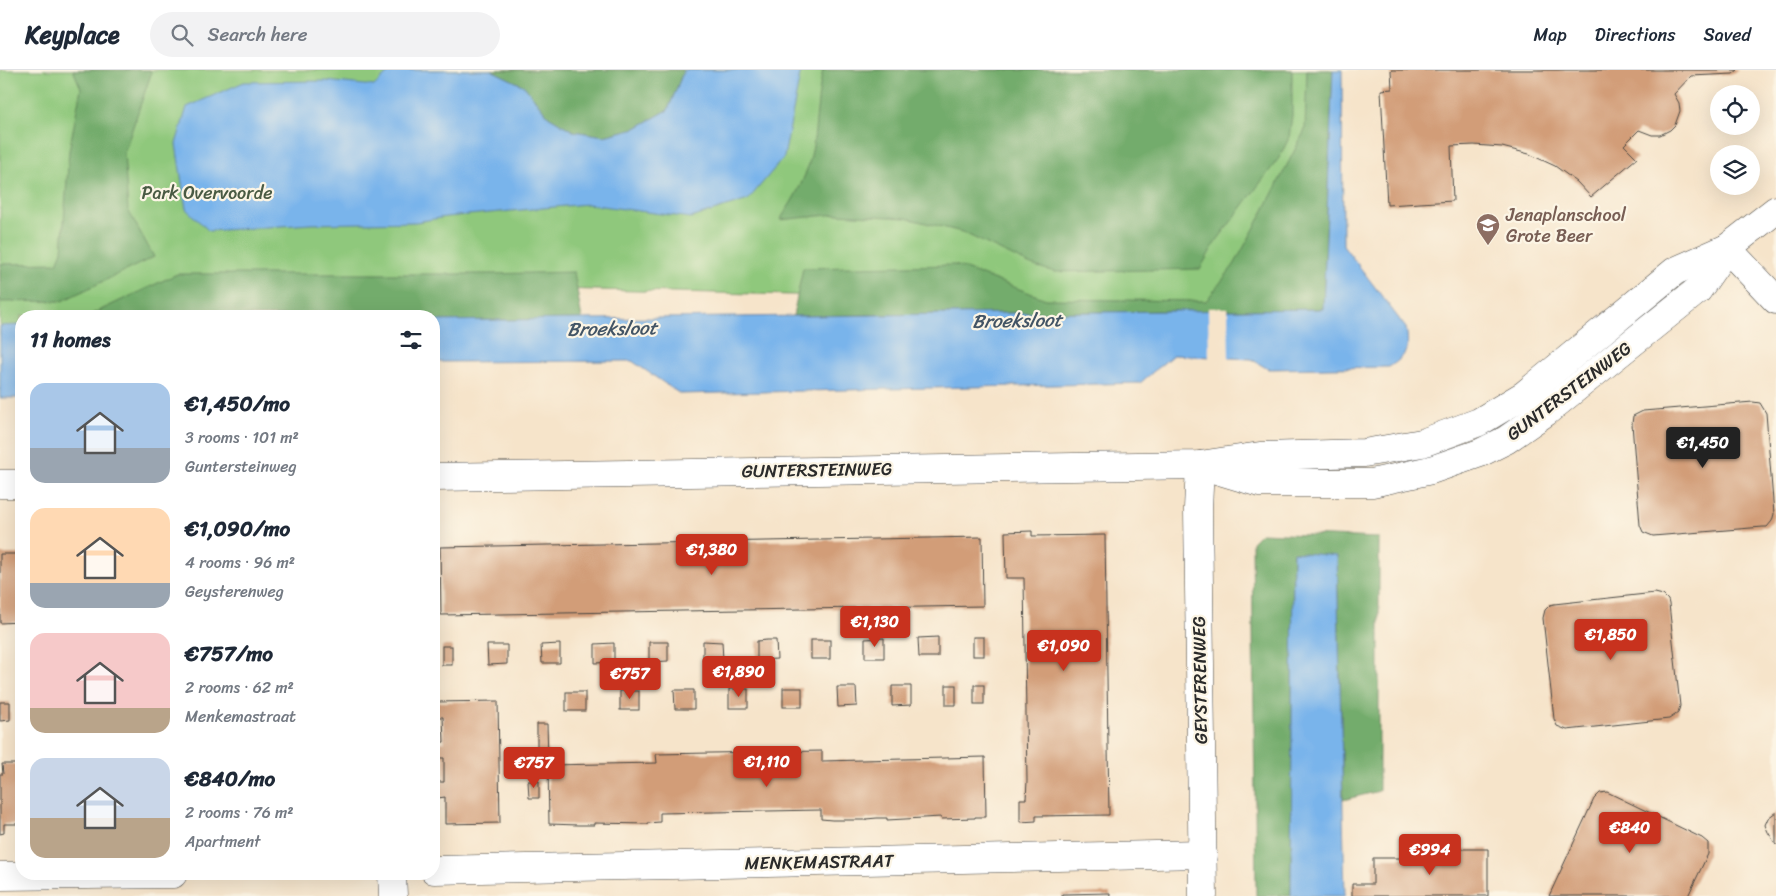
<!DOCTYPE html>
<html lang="en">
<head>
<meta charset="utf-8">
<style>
	:root { --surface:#fff; --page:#f2f2f3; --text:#1f2937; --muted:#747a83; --line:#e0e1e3; --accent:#c8321e }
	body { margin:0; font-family:Sriracha,sans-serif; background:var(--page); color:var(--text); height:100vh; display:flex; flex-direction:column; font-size:19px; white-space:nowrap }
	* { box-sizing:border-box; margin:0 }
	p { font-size:16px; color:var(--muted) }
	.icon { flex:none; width:28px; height:28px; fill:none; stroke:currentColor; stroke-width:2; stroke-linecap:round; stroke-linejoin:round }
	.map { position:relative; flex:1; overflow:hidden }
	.panel { position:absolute; left:15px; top:240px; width:425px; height:570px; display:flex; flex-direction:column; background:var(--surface); border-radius:20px; box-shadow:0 5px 20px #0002 }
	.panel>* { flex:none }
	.tools { position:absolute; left:1710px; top:15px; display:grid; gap:10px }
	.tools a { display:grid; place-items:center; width:50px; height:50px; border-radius:50%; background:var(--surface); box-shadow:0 5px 20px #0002; font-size:25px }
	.price { position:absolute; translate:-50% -42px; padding:0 11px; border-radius:5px; background:var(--accent); color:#fff; font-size:16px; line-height:32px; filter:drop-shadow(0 1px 2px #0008) }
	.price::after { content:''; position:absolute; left:50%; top:30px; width:15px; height:11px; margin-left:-8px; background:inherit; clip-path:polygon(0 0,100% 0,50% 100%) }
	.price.selected { background:#222; color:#fff }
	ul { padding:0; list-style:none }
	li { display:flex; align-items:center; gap:15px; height:125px; padding:0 15px }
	li span { display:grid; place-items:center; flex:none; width:140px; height:100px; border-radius:15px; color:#555 }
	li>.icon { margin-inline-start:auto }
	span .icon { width:60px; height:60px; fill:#fffc; stroke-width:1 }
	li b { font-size:21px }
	h2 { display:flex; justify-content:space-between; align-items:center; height:60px; padding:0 15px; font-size:21px }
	header { display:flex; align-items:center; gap:30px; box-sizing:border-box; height:70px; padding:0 25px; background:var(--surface); border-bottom:1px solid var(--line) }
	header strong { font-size:24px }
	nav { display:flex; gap:28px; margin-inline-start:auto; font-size:18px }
	.search { width:350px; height:45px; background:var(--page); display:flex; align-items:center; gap:12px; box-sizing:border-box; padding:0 18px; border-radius:28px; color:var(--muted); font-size:19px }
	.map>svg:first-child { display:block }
	.green { fill:#8fc87c; stroke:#5d7a54 }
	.forest { fill:#73ac6c; stroke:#4f6c4c }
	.water { fill:#79b4eb; stroke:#52708b }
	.pier { fill:#f6e4ca }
	.building { fill:#d29d78 }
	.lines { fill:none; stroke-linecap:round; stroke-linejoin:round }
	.minor-casing { stroke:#494743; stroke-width:29 }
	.minor { stroke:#fff; stroke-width:28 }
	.labels { text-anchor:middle; stroke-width:4.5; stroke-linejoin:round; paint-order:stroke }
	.park-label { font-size:18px; fill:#495a43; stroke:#fcf5e5 }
	.education-label { font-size:18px; fill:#785e54; stroke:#fcf5e5; text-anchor:start }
	.street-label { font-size:18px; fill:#2b2b2b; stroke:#fcf5e5 }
	.water-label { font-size:19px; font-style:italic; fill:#425465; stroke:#fcf5e5 }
</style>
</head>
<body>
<header>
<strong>Keyplace</strong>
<div class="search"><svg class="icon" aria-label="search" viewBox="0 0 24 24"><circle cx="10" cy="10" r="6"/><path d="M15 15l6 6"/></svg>Search here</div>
<nav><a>Map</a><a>Directions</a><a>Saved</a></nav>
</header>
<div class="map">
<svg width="1776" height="826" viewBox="0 0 1776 826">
	<rect width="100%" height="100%" fill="#fcf5e5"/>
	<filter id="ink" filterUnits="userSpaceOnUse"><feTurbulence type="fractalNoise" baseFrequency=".02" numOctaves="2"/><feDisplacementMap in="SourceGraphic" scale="10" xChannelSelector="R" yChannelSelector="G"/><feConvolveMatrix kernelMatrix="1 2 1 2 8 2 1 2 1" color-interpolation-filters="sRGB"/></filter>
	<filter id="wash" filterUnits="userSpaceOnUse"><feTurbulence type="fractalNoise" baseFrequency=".0096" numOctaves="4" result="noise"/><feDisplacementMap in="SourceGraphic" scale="20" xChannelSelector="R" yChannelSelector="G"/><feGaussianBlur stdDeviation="1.12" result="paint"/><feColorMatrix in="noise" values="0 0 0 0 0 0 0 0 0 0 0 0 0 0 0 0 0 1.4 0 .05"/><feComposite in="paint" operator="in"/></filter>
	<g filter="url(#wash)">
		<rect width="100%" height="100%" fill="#f6e4ca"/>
		<polygon class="green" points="0,0 1330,0 1260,241 792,225 439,216 223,246 21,246 21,264 0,265"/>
		<g class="forest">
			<polygon points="73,0 150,0 151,4 124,83 128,140 154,187 62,231 0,232 0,194 57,193 62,181 69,81 81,18"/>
			<polygon points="491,0 684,0 668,40 636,58 604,66 573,61 548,46 524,16"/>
			<path d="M823,0h469v45l-3,23 -10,20 -64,85 -15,26 -145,3 -24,-7 -69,-33 -56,-14 -68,-4 -58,6c16,-24 28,-45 33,-74 4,-25 4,-51 10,-76z"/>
			<polygon points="1307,0 1333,0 1323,239 793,246 803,198 955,195 1046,229 1206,231 1234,195 1260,148 1305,60"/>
			<polygon points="574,202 582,249 434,251 434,246 88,246 177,204 489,204"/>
			<polygon points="1261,463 1379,468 1379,721 1343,730 1337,487 1293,482 1291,826 1256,826 1252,472"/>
		</g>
		<g class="water">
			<polygon points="391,0 491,0 524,16 548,46 573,61 604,66 636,58 668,40 684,0 801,0 784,87 748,130 691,148 587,134 446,147 416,152 311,154 209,161 186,139 176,74 187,37 244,12 326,11 374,16"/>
			<path d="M1333,0h9l1,175 63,83c4,20 1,28 -17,39l-121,2 -17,-10 -78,-4 -33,28 -460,11 -48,-33 -198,1v-41l889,-12z"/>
			<polygon points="21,255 21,328 0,328 0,256"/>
			<polygon points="1293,482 1337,486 1345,826 1291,826"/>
		</g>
		<polygon class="pier" points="1208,238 1228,238 1229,290 1209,289"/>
		<g id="blocks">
			<g class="building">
				<polygon points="1391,0 1738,0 1733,4 1691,6 1674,24 1679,33 1680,41 1675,55 1670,60 1660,65 1652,65 1639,60 1624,75 1637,88 1591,127 1577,112 1555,96 1529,84 1502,77 1474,75 1451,76 1453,131 1387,135 1381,20 1392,19"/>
				<polygon points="1753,332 1760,333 1766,343 1774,444 1772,451 1767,457 1763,457 1653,466 1643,462 1640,455 1632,354 1633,346 1643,341"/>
				<polygon points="1032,461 1032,466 1105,465 1109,745 1036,746 1036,751 1020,752 1020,729 1026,729 1027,711 1024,508 1006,508 1005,462"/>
				<polygon points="982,467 983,536 441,545 440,477"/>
				<polygon points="0,484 21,484 21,552 0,553"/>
				<polygon points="1655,523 1663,525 1668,530 1669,534 1680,636 1678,643 1669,649 1567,660 1557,656 1554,649 1543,548 1545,540 1550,535 1554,534"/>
				<polygon points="938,567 938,587 919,587 918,568"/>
				<rect x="973" y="567" width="11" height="19"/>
				<polygon points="884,568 884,588 865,588 865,569"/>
				<polygon points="767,570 776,570 777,589 757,590 757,571"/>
				<rect x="811" y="570" width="19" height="19"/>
				<polygon points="703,571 722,572 723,590 703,591"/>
				<polygon points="649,572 668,572 668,591 649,592"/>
				<polygon points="614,573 614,592 595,593 595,574"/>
				<polygon points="560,574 560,593 542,593 541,575"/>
				<polygon points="487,575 507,575 507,594 488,595"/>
				<rect x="442" y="576" width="10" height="19"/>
				<polygon points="19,583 21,583 21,602 20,602"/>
				<rect x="946" y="615" width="10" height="20"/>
				<rect x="974" y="615" width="10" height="19"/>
				<polygon points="892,616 911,616 911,635 892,636"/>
				<polygon points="837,617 856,617 857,636 838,637"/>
				<rect x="783" y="618" width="19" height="19"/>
				<rect x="729" y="619" width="19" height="19"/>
				<polygon points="674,620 694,620 694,639 675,639"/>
				<rect x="620" y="621" width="19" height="19"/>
				<rect x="566" y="622" width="19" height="19"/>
				<polygon points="498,631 500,753 445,754 445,727 438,728 437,712 444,712 444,688 437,688 436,673 444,672 443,647 436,647 436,632"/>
				<polygon points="0,632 10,632 10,650 0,651"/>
				<polygon points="537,654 547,654 548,688 537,689"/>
				<polygon points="822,681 822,691 985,687 986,747 975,747 975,748 941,749 941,747 887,750 887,748 877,748 866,749 866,750 832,750 821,749 821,740 660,743 660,752 648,753 648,754 594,753 594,755 578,755 549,754 548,695 657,693 656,684"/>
				<polygon points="2,694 21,694 21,754 4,754 4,763 0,764 0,704 3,704"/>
				<polygon points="528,711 539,711 539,728 529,728"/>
				<polygon points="1607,722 1702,768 1708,773 1708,784 1688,826 1549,826 1594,729 1600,723"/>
				<polygon points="1776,742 1776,775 1768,762 1765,755 1768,748"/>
				<polygon points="1449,779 1488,779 1488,826 1352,826 1352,814 1373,814 1373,788 1449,788"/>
				<polygon points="1110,823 1110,826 1062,826 1062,824"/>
			</g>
		</g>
	</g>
	<g filter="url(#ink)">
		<use href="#blocks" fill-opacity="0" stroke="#494743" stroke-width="1"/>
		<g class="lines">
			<g class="minor-casing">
				<g id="minor">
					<polyline points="1727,178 1776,230"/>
					<polyline points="1200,395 1198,439 1203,826"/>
					<polyline points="1207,397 1260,413 1372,413 1431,400 1480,383 1506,370 1546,342 1698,220 1727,178"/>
					<polyline points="434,407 1200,395 1260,386 1364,383 1422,373 1479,352 1524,325 1675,201 1727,178 1776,140"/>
					<polyline points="0,414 21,414"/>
					<polyline points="434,800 1203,784"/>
					<polyline points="392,804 393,826"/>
					<polyline points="0,806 173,804"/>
				</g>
			</g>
			<use href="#minor" class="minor"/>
		</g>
	</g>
	<defs>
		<g id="school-pin" transform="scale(1.25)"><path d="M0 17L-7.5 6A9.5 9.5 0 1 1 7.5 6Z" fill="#8d6e63" stroke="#fcf5e5"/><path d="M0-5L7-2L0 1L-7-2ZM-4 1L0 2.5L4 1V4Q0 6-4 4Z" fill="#fff"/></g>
	</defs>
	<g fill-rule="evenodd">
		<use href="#school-pin" x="1488" y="155"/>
	</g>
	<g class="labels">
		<g class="park-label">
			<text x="207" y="129">Park Overvoorde</text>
		</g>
		<g class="education-label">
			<text x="1506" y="151">Jenaplanschool<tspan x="1506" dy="21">Grote Beer</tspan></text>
		</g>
		<g class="street-label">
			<text transform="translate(1569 321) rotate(-37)" y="6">GUNTERSTEINWEG</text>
			<text transform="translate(817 400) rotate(-1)" y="6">GUNTERSTEINWEG</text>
			<text transform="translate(1200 610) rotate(-91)" y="6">GEYSTERENWEG</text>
			<text transform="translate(819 792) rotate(-1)" y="6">MENKEMASTRAAT</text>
		</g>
		<g class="water-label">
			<text transform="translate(1017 250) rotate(-1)" y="7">Broeksloot</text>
			<text transform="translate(612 258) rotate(-1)" y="7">Broeksloot</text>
		</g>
	</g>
</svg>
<div class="tools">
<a><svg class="icon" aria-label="locate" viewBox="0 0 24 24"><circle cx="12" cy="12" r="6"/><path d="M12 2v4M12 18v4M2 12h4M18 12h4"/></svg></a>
<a><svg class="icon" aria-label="layers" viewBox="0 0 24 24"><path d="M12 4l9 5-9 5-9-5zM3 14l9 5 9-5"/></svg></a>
</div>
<b class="price selected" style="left:1703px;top:399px">€1,450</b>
<b class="price" style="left:712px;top:506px">€1,380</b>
<b class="price" style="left:875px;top:578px">€1,130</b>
<b class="price" style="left:1611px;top:591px">€1,850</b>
<b class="price" style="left:1064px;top:602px">€1,090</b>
<b class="price" style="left:739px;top:628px">€1,890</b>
<b class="price" style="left:630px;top:630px">€757</b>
<b class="price" style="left:767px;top:718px">€1,110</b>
<b class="price" style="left:534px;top:719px">€757</b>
<b class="price" style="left:1630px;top:784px">€840</b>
<b class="price" style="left:1430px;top:806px">€994</b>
<section class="panel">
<h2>11 homes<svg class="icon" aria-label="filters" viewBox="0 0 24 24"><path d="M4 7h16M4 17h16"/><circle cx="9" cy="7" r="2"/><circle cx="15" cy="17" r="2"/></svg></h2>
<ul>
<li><span style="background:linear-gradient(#a9c7e8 65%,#9aa5b1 0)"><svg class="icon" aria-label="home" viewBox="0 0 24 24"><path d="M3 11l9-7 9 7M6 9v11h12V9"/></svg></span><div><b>€1,450/mo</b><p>3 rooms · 101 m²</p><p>Guntersteinweg</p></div></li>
<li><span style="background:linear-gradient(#ffd9b3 75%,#9aa5b1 0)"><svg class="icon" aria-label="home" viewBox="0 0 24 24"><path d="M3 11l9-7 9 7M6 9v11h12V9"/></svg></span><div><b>€1,090/mo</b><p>4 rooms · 96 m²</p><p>Geysterenweg</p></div></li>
<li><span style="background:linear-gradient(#f6c9c9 75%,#b9a48a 0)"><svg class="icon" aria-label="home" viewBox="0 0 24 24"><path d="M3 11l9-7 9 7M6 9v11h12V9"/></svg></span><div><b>€757/mo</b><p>2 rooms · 62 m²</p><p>Menkemastraat</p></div></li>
<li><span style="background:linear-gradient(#c9d6e8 60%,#b9a48a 0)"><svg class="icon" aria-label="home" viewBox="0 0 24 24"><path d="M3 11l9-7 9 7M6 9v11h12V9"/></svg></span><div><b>€840/mo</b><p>2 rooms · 76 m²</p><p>Apartment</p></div></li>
</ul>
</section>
</div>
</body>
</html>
